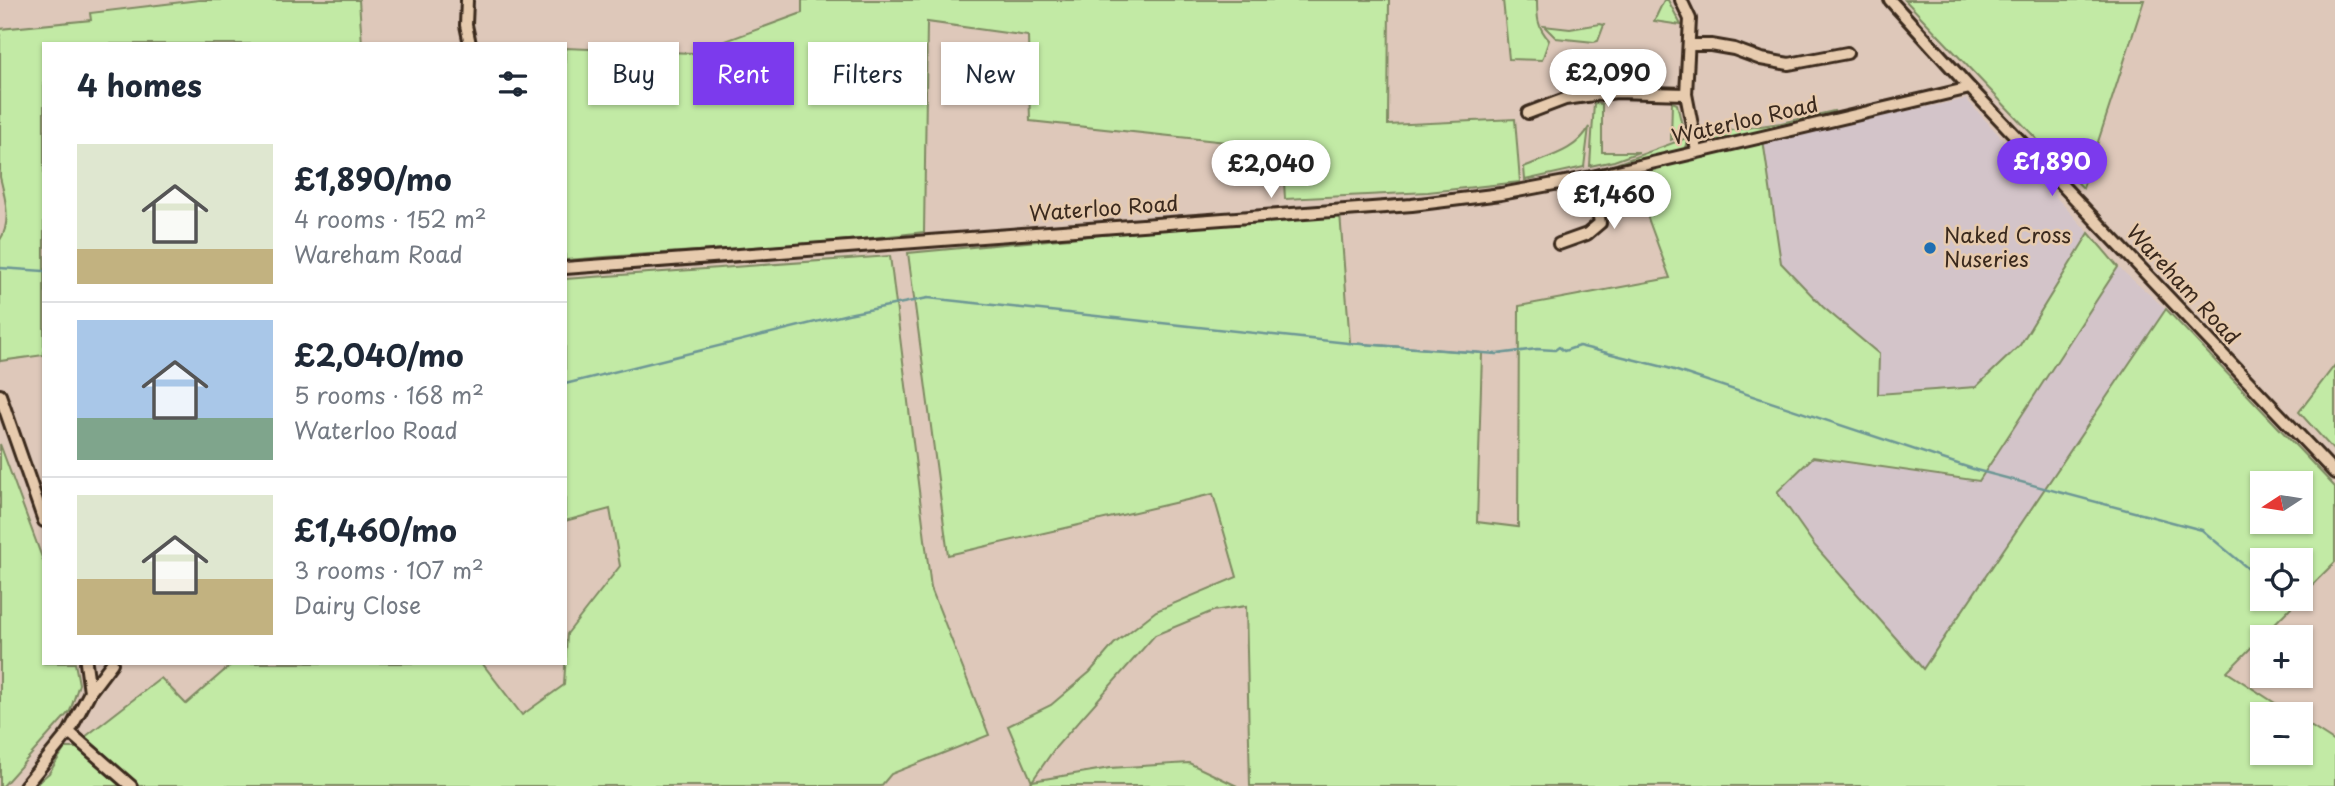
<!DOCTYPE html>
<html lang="en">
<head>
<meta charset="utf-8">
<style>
	:root { --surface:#fff; --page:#f6f6f7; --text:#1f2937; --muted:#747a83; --line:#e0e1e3; --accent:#7c3aed }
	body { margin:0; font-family:"Playpen Sans",sans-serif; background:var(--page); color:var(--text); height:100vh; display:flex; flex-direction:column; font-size:26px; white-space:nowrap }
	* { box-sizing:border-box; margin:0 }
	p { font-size:23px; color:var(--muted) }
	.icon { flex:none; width:38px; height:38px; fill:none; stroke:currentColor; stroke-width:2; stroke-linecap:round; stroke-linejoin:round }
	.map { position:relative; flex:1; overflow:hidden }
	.drawer { position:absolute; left:42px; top:42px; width:525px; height:623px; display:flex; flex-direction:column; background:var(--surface); border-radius:0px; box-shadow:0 2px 5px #0004 }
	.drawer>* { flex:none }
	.hud { position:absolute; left:588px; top:42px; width:665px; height:63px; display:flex; gap:14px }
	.needle { width:46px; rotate:258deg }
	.buttons { position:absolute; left:2250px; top:471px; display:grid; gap:14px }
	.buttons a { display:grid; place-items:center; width:63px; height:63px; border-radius:0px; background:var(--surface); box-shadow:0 2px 5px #0004; font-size:35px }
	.price { position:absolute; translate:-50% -60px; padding:0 16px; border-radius:24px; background:#fff; color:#222; font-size:23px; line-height:46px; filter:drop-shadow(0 2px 4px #0008) }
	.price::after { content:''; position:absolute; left:50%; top:42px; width:21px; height:16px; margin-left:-10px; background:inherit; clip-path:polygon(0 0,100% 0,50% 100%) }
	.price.selected { background:var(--accent); color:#fff }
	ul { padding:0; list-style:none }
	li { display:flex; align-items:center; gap:21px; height:175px; padding:0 35px }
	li+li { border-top:2px solid var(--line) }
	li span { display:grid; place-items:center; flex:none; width:196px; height:140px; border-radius:0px; color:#555 }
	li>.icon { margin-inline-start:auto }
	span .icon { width:84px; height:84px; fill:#fffc; stroke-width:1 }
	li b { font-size:30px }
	h2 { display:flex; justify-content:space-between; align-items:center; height:84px; padding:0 35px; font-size:30px }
	.pill { padding:0 24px; border-radius:0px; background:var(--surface); box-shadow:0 2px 5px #0004; font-size:24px; line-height:63px }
	.pill.selected { background:var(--accent); color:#fff }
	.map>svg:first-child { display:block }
	.built { fill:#d3c4c9 }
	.green { fill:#c2eaa5; stroke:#7e8a62; stroke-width:2; fill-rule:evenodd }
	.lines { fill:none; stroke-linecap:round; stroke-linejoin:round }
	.stream { stroke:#6d9795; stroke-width:2.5 }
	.minor-casing { stroke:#3b2a1e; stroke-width:16 }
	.minor { stroke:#e7cbae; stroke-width:10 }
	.poi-dot { fill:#1f6fb2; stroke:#e7cbae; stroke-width:2.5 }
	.labels { text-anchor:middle; stroke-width:5; stroke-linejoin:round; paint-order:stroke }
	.street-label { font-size:21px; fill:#3b2a1e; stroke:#e7cbae }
	.poi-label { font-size:21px; fill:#3b2a1e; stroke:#e7cbae; text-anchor:start }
</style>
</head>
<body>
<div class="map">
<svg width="2335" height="786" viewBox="0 0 2335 786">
	<rect width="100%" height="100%" fill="#dec8ba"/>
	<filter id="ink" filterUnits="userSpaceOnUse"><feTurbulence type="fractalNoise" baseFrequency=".0143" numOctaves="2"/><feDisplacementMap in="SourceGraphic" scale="14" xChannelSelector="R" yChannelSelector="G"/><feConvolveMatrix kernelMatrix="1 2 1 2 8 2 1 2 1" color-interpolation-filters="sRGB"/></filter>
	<g filter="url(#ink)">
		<g class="built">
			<polygon points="1966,99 2089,233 2020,345 1976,387 1877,394 1823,307 1781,263 1763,140"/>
			<polygon points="2118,267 2166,309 1923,670 1815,546 1777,492 1812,457 1979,481"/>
		</g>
		<g class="green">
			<path d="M199,0h160l3,44h-318v311l-44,6v-121c12,-18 5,-43 0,-63v-148l91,-9 -1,-7z"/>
			<path d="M802,0h587l-1,125 127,-6 5,63 -92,10 -143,7 -3,-51 -252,-27 -2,-85 -101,-14 -3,210c-119,15 -239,18 -359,28v-212l128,5 109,-40z"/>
			<path d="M1503,0h34c0,17 0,27 12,40l-7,20 -33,-1z"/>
			<polygon points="1664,0 1668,0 1681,25 1654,21"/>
			<polygon points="1905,0 2144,0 2083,188"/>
			<polygon points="1600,24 1604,25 1598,41 1594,42 1556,38 1544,26 1570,29"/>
			<polygon points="1672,102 1677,104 1684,134 1671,140"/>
			<polygon points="1594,103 1602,104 1602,152 1639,152 1614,161 1590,166"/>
			<polygon points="1834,111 1835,114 1712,144 1706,143 1699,135 1781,123"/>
			<path d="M1589,127l-5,40 -59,13 -1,-13c23,-10 53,-16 65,-40z"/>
			<polygon points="1689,137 1686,148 1680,151 1589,174 1590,171 1616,164"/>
			<path d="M1763,140l18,123 42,44 56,47 -1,40 98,-7 44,-42 69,-112 29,34 -139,214 -166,-24 -36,35 38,54 108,123 243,-360 169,178v75l-34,34v-36h-38v38l36,1 -72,73 65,42h-29v38h38v-32l34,22v44h-1085l-4,-180 -33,5 -58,24 -100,113 -23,33 78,-13 79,-5 48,23h-209l4,-4 -24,-56 43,-21 39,-33 24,-28 42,-33 81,-34 -24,-83 -265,61 -40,-302 432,-40 10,130 132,10 -5,169 41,5 1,-221 151,-28 -39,-106zM2263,483h38v39h-38z"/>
			<polygon points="890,256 931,588 989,735 891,774 881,786 140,786 85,737 161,678 186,704 233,663 482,663 522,715 564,685 567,634 620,566 610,509 565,521 565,279"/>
			<polygon points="2335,365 2335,452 2299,412"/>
			<polygon points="0,444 44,563 44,663 75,663 79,684 70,711 3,786 0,786"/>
			<polygon points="65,748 78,748 120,786 34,786 49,773"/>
		</g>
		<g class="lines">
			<g class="stream">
				<polyline points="0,268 44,271"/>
				<polyline points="565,384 848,314 928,298 1348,343 1497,354 1537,349 1555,350 1559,347 1564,351 1579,346 1668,368 1976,470 2202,530 2263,581"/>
			</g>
			<g class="minor-casing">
				<g id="minor">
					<polyline points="467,0 466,25 470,44"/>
					<polyline points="1681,0 1690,19 1686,94 1697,151"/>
					<polyline points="1890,0 1970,88 2335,473"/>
					<polyline points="1690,45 1711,45 1734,49 1761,59 1789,64 1847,53"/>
					<polyline points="1528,113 1565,99 1616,92 1686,94"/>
					<polyline points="1559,244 1587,234 1600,223 1592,177"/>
					<polyline points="565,268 1412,205 1501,194 1592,177 1970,88"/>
					<polyline points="0,395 44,521"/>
					<polyline points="86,663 90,692"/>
					<polyline points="69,732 131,786"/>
					<polyline points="25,786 69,732 90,692 112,663"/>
				</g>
			</g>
			<use href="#minor" class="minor"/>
		</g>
	</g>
	<circle class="poi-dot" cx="1930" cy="248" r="7"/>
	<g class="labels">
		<g class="street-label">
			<text transform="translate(1745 121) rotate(-13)" y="7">Waterloo Road</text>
			<text transform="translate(1104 209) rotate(-4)" y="7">Waterloo Road</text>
			<text transform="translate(2183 285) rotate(47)" y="7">Wareham Road</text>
		</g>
		<g class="poi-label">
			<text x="1944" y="243">Naked Cross<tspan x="1944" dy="24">Nuseries</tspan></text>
		</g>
	</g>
</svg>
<div class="buttons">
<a><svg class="needle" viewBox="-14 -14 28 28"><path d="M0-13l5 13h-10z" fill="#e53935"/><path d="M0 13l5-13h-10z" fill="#747a83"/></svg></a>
<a><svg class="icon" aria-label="locate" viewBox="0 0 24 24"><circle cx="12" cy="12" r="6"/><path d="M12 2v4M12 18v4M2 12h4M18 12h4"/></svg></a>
<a>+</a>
<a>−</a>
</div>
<b class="price" style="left:1608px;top:109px">£2,090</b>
<b class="price selected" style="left:2052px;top:198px">£1,890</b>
<b class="price" style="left:1271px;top:200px">£2,040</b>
<b class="price" style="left:1614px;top:231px">£1,460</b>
<div class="hud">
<a class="pill">Buy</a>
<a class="pill selected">Rent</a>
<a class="pill">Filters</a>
<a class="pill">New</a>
</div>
<section class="drawer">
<h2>4 homes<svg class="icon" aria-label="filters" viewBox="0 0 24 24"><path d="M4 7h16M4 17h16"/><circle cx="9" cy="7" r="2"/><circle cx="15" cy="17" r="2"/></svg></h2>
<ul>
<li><span style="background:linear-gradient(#dfe7d0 75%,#c2b280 0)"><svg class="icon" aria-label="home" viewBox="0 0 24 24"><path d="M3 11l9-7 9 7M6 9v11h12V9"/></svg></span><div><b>£1,890/mo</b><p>4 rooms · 152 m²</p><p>Wareham Road</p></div></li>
<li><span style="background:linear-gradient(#a9c7e8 70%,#7fa58c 0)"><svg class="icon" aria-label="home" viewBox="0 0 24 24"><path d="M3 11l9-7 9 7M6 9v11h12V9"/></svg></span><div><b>£2,040/mo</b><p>5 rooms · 168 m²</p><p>Waterloo Road</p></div></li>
<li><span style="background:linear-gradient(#dfe7d0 60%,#c2b280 0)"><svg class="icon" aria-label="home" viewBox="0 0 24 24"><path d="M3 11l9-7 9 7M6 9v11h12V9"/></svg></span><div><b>£1,460/mo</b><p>3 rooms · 107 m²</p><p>Dairy Close</p></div></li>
</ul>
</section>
</div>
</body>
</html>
